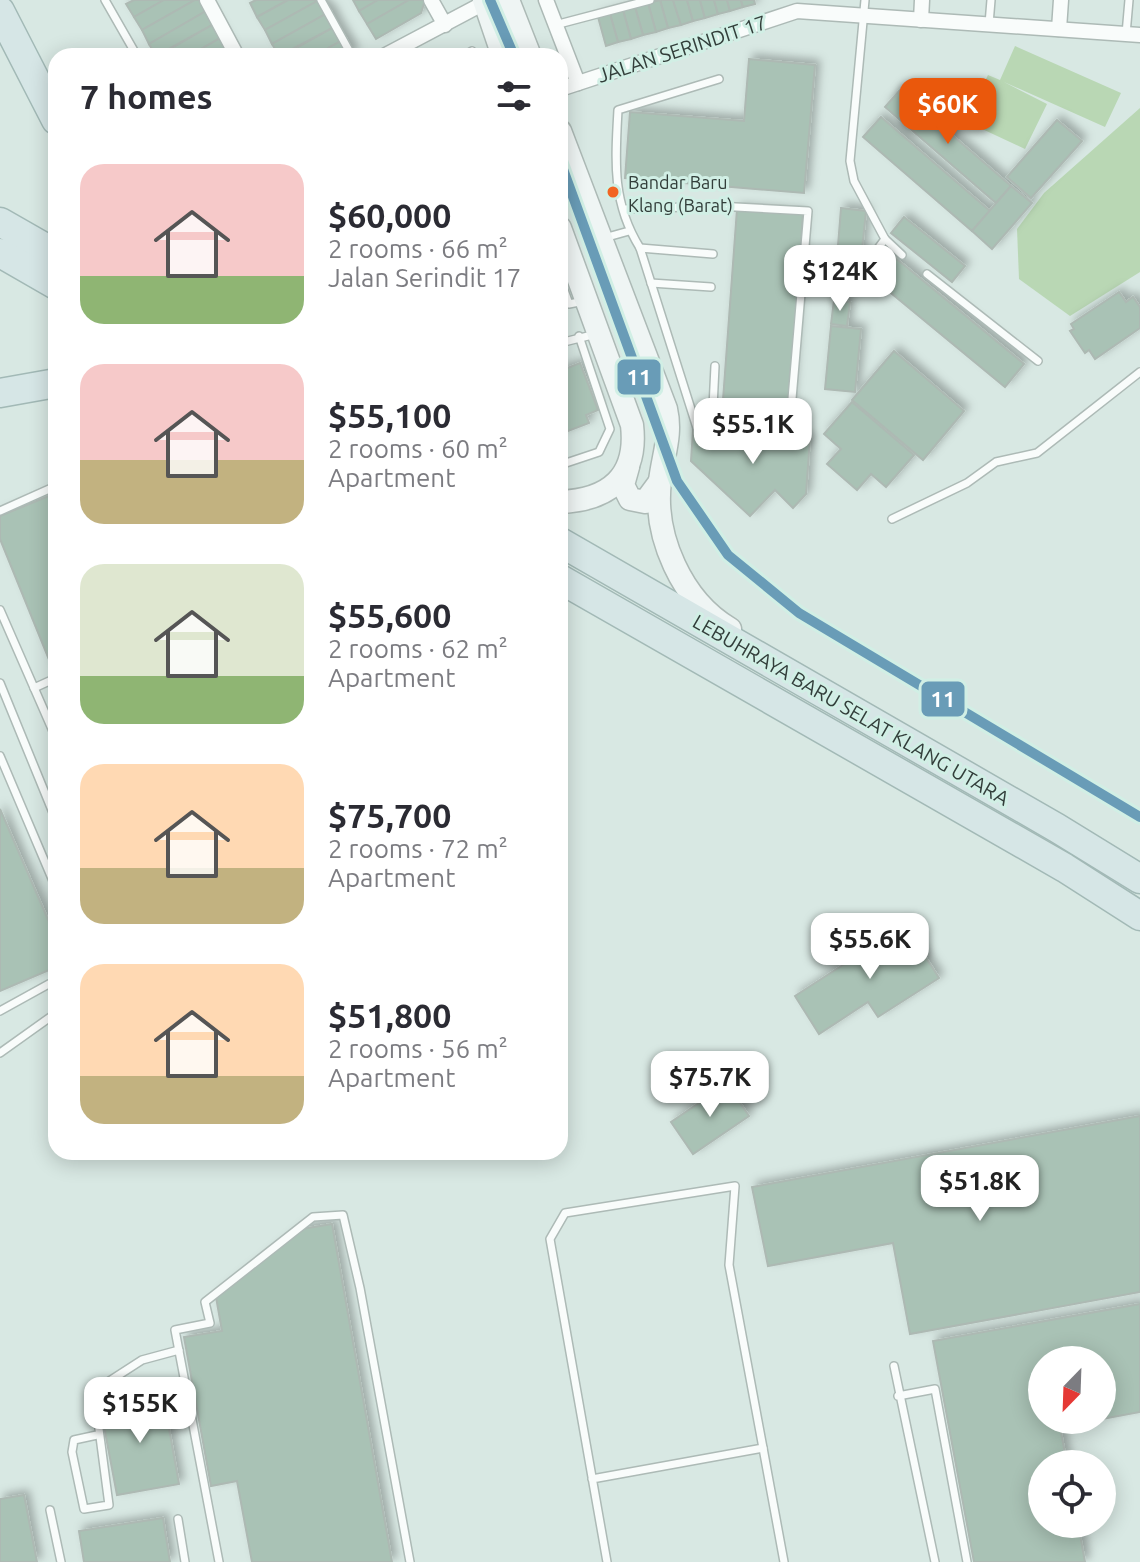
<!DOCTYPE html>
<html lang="en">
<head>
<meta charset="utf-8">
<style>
	:root { --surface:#fff; --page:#f2f2f3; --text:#2b2b33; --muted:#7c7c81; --accent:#ea580c }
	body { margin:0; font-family:Ubuntu,sans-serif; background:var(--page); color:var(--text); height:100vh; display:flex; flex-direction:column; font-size:30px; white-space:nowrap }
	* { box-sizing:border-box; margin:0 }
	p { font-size:26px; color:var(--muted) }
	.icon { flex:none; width:44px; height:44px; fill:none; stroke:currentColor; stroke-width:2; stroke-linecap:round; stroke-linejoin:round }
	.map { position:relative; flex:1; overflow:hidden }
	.sheet { position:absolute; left:48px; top:48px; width:520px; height:1112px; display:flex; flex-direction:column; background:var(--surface); border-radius:24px; box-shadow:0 4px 20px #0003 }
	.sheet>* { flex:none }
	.needle { width:52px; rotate:203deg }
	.fabs { position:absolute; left:1028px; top:1346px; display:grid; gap:16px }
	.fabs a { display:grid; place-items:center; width:88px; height:88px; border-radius:50%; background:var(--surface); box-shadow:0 4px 20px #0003; font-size:40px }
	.price { position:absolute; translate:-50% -68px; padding:0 18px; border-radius:16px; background:#fff; color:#222; font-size:26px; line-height:52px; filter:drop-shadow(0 2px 4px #0008) }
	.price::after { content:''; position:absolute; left:50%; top:48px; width:24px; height:18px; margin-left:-12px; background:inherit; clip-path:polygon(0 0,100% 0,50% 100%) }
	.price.on { background:var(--accent); color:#fff }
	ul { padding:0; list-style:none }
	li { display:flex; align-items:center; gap:24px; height:200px; padding:0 32px }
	li span { display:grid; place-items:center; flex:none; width:224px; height:160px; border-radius:24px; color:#555 }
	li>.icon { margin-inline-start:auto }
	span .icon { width:96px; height:96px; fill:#fffc; stroke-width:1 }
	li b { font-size:34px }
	h2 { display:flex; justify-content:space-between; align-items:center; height:96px; padding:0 32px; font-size:34px }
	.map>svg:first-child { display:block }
	.green { fill:#b9d7b4 }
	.building { fill:#a9c2b5; stroke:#adb9b3; stroke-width:2; filter:url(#shadow) }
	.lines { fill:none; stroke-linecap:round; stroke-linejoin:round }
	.lane-casing { stroke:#adbab6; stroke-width:10 }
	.street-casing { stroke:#adbab6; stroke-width:17 }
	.secondary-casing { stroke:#adbab6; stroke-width:25 }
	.highway-casing { stroke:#a2b9b6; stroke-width:31 }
	.lane { stroke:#f9fcfb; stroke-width:7 }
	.street { stroke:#f9fcfb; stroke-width:14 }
	.secondary { stroke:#eff5f4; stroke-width:22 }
	.highway { stroke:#d6e6e6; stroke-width:28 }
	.rail-1-casing { stroke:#d1efe5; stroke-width:16 }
	.rail-1 { stroke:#699cb7; stroke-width:10 }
	.bus-dot { fill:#f26522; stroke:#d1efe5; stroke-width:3 }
	.labels { text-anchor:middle; stroke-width:6; stroke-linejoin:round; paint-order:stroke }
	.bus-label { font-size:18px; fill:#323e3a; stroke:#d1efe5; text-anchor:start }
	.street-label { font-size:20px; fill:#323e3a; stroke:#d1efe5 }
	.line-badge { stroke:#d1efe5; stroke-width:3 }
	.badge-label { font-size:22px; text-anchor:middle; font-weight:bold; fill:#fff }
</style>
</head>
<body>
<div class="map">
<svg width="1140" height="1562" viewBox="0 0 1140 1562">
	<defs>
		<filter id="shadow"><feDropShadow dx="4.5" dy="-4.5" stdDeviation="4" flood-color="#0004"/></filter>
	</defs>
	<rect width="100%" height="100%" fill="#d8e8e3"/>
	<g class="green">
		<polygon points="1015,46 1121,93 1105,127 1004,82 1047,104 1025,149 965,121 988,75 1000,80"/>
		<polygon points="1140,108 1140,272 1070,316 1019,279 1017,229 1044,193"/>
	</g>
	<g class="building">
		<polygon points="134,0 164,0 134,17 126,4"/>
		<polygon points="164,0 195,0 142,30 134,17"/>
		<polygon points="195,0 200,0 206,11 149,44 142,30"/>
		<polygon points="256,0 288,0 257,17 250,3"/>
		<polygon points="288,0 319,0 265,30 257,17"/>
		<polygon points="319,0 331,11 272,44 265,30"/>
		<polygon points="353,0 378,0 359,11"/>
		<polygon points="378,0 409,0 367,24 359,11"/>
		<polygon points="409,0 425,0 421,13 376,39 367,24"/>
		<polygon points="660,0 673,0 681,25 668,28"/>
		<polygon points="660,0 668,28 656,32 648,3"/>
		<polygon points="673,0 687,0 693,21 681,25"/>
		<polygon points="687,0 700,0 705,18 693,21"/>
		<polygon points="700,0 714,0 718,14 705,18"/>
		<polygon points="714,0 727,0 730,11 718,14"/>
		<polygon points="727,0 741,0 743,7 730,11"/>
		<polygon points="741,0 754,0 755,4 743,7"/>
		<polygon points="648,3 656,32 643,35 635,7"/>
		<polygon points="635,7 643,35 631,39 623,10"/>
		<polygon points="623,10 631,39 618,42 610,14"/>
		<polygon points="206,11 214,24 156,56 149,44"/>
		<polygon points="331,11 338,25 279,56 272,44"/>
		<polygon points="610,14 618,42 606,46 598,17"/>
		<polygon points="214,24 222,37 189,56 158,56"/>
		<polygon points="338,25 346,38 314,56 282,56"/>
		<polygon points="222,37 229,50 220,56 189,56"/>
		<polygon points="346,38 354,53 348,56 314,56"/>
		<polygon points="749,59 815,65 804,193 625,178 630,112 744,121"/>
		<polygon points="900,90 1011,186 996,203 885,107"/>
		<polygon points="881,117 990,211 972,231 863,137"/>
		<polygon points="1057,120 1082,141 1031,198 1007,177"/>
		<polygon points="1011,186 1032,203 992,249 972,231"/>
		<polygon points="841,208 866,211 861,260 837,258"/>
		<polygon points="737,209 803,214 790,405 723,400"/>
		<polygon points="904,217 965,266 952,282 891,233"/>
		<polygon points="887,251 1024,364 1005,387 868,274"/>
		<polygon points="837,260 854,263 850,290 834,288"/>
		<polygon points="1119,292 1126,302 1133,297 1140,307 1140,328 1095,359 1089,350 1085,353 1070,331 1074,329 1071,324"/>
		<polygon points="834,300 850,302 847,326 831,324"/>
		<polygon points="831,326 861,329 855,392 825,389"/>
		<polygon points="894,351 964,411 923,460 852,400"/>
		<polygon points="580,363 598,410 586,415 589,423 560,434 560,371"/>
		<polygon points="852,402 914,455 886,487 871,474 857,490 827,464 841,449 824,434"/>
		<polygon points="693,430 810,438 806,494 793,508 775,490 750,516 691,461"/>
		<polygon points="56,493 56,666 52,667 0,539 0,516"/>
		<polygon points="0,809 56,938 56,967 0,991"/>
		<polygon points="905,925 939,978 878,1017 868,1002 819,1034 795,996"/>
		<polygon points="727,1084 749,1116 693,1154 671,1122"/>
		<polygon points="1140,1116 1140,1292 910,1334 893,1243 768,1266 752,1187"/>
		<polygon points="332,1224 392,1562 252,1562 237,1481 211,1486 184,1337 222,1331 216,1297 302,1229"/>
		<polygon points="1140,1304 1140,1412 1102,1419 1102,1360 1042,1360 1042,1420 1098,1420 1060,1427 1067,1464 1042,1464 1042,1524 1078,1524 1085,1562 974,1562 933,1341"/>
		<polygon points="163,1395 179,1484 117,1495 100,1405"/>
		<polygon points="24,1495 37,1562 0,1562 0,1499"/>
		<polygon points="163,1518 170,1562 84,1562 79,1531"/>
	</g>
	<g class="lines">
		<g class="lane-casing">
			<g id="lane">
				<polyline points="105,0 137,56"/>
				<polyline points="321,0 352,56"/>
				<polyline points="865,0 850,161 854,181 885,239 871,258"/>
				<polyline points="989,24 991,0"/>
				<polyline points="555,25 650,0"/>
				<polyline points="1126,34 1129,0"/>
				<polyline points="464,56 472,51 474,56"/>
				<path d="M626,209l91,-3 91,5 -19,223 -92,-6 -57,-180c-28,-45 -25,-86 -22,-138l101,-31"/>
				<polyline points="604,238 629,231"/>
				<polyline points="885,239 902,255"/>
				<polyline points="640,248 713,254"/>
				<polyline points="927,274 1038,361"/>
				<polyline points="560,279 569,304 584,301"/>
				<polyline points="651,283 711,287"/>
				<polyline points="560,343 596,334"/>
				<polyline points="712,428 715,366"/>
				<polyline points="560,465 599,452 610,429 579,336"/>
				<polyline points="0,511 56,486"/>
				<polyline points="892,519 967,483 996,462 1037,453 1140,372"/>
				<polyline points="0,610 56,738"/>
				<polyline points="0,683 56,820"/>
				<polyline points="34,688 56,678"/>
				<polyline points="0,756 56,888"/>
				<polyline points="0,1011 56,980"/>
				<polyline points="0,1053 56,1013"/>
				<polyline points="894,1366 935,1562"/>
				<polyline points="898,1396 935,1389 967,1562"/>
				<polyline points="97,1435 74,1440 72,1452 84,1509 109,1505 94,1391 142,1360 179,1350"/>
				<polyline points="763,1448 784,1562"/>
				<polyline points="592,1479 763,1448 729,1265 735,1186 565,1213 550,1239 607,1562"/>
				<polyline points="50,1510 61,1562"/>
				<polyline points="178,1519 185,1562"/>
				<polyline points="219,1562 175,1330 210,1323 205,1302 313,1217 343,1215 360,1288 410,1562"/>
			</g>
		</g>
		<g class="street-casing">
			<g id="street">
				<polyline points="207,0 237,56"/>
				<polyline points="431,0 445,25"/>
				<polyline points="546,0 578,83"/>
				<polyline points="921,20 922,0"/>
				<polyline points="1059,29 1061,0"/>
				<polyline points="384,56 486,2"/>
				<polyline points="560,89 797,11 1140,35"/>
			</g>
		</g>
		<g class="secondary-casing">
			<g id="secondary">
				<polyline points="484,0 503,56"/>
				<polyline points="508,0 530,56"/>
				<path d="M560,131l106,278c6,26 -3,46 -6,72 -7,55 22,120 70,148"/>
				<path d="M560,228l72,197c6,52 -23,75 -72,77"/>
				<polyline points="628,467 623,485 630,499 645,502 659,483"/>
			</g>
		</g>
		<g class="highway-casing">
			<g id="highway">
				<polyline points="0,11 56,120"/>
				<polyline points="0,222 56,254"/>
				<polyline points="0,253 56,285"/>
				<polyline points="0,393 56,383"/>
				<polyline points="560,542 1057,828 1140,879"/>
				<polyline points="560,579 1065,868 1140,916"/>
			</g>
		</g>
		<use href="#lane" class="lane"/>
		<use href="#street" class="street"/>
		<use href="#secondary" class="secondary"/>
		<use href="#highway" class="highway"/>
		<g class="rail-1-casing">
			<g id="rail-1">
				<polyline points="490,0 514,56"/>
				<polyline points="560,161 677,481 728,555 799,613 1140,817"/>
			</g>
		</g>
		<use href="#rail-1" class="rail-1"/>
	</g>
	<circle class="bus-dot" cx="613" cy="192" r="7"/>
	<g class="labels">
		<g class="bus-label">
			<text x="628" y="189">Bandar Baru<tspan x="628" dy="23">Klang (Barat)</tspan></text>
		</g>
		<g class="street-label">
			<text transform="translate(682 49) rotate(-18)" y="7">JALAN SERINDIT 17</text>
			<text transform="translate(851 710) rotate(30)" y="7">LEBUHRAYA BARU SELAT KLANG UTARA</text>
		</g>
	</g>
	<g class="line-badge">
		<rect x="616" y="358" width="46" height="38" rx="8" fill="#699cb7"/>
		<rect x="920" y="680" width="46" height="38" rx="8" fill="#699cb7"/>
	</g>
	<g class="badge-label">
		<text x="639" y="385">11</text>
		<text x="943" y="707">11</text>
	</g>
</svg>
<div class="fabs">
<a><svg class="needle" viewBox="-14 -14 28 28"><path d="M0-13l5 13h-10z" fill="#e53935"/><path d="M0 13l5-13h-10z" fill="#7c7c81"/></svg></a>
<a><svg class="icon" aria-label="locate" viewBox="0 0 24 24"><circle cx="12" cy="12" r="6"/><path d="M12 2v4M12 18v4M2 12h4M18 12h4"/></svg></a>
</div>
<b class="price on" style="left:948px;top:146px">$60K</b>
<b class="price" style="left:840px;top:313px">$124K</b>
<b class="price" style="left:753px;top:466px">$55.1K</b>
<b class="price" style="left:870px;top:981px">$55.6K</b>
<b class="price" style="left:710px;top:1119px">$75.7K</b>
<b class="price" style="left:980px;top:1223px">$51.8K</b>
<b class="price" style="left:140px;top:1445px">$155K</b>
<section class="sheet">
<h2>7 homes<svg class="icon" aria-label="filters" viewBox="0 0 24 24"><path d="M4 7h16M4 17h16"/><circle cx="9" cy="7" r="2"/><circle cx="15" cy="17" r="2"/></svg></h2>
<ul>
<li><span style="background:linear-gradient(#f6c9c9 70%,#8fb573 0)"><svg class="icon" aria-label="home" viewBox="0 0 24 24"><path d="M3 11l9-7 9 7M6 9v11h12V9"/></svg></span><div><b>$60,000</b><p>2 rooms · 66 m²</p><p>Jalan Serindit 17</p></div></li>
<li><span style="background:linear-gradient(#f6c9c9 60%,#c2b280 0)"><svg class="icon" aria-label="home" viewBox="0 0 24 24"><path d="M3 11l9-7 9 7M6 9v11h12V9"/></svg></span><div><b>$55,100</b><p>2 rooms · 60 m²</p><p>Apartment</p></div></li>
<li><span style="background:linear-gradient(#dfe7d0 70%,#8fb573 0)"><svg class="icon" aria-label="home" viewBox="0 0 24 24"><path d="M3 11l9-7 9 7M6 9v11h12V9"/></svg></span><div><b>$55,600</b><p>2 rooms · 62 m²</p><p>Apartment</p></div></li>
<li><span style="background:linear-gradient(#ffd9b3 65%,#c2b280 0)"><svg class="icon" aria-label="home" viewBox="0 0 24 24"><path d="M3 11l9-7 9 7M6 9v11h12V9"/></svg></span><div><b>$75,700</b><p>2 rooms · 72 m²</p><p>Apartment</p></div></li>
<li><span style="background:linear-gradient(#ffd9b3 70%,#c2b280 0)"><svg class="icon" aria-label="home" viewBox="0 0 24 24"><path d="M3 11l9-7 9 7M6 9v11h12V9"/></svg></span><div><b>$51,800</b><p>2 rooms · 56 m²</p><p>Apartment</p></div></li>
</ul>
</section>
</div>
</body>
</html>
